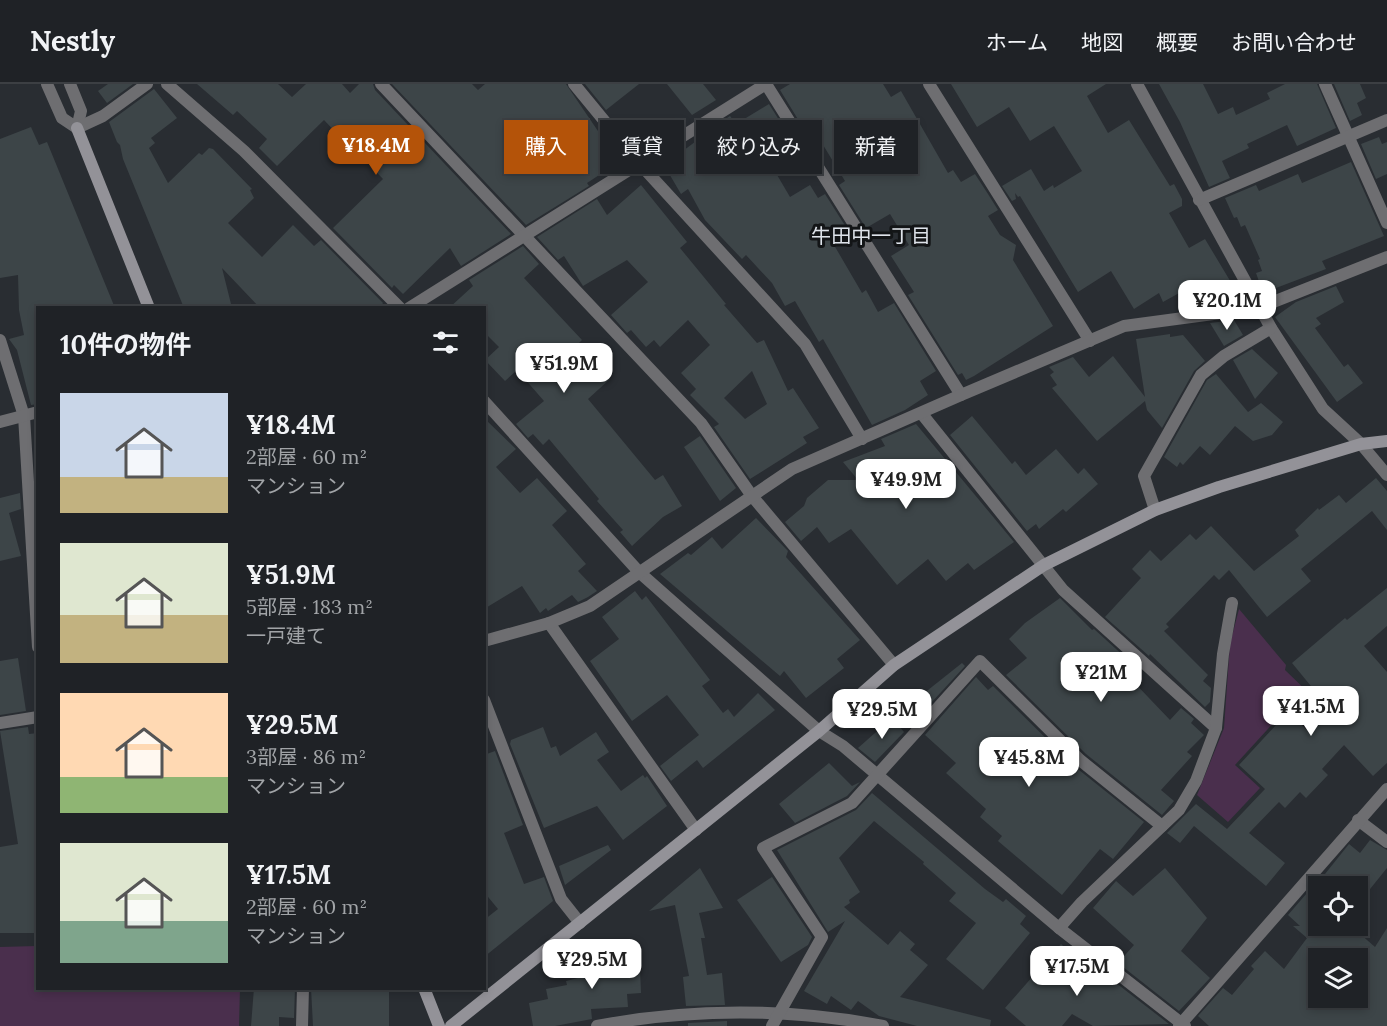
<!DOCTYPE html>
<html lang="ja">
<head>
<meta charset="utf-8">
<style>
	:root { --surface:#1f2226; --page:#2c2f32; --text:#f1f3f6; --muted:#a1a4a7; --line:#3c3f43; --accent:#b45309 }
	body { margin:0; font-family:Lora,"Noto Sans JP",serif; background:var(--page); color:var(--text); height:100vh; display:flex; flex-direction:column; font-size:22px; white-space:nowrap }
	* { box-sizing:border-box; margin:0 }
	p { font-size:20px; color:var(--muted) }
	.icon { flex:none; width:33px; height:33px; fill:none; stroke:currentColor; stroke-width:2; stroke-linecap:round; stroke-linejoin:round }
	.map { position:relative; flex:1; overflow:hidden }
	.side { position:absolute; left:36px; top:222px; width:450px; height:684px; display:flex; flex-direction:column; background:var(--surface); border-radius:0px; box-shadow:0 3px 9px #0003,0 0 0 2px var(--line) }
	.side>* { flex:none }
	.top-card { position:absolute; left:504px; top:36px; width:570px; height:54px; display:flex; gap:12px }
	.controls { position:absolute; left:1308px; top:792px; display:grid; gap:12px }
	.controls a { display:grid; place-items:center; width:60px; height:60px; border-radius:0px; background:var(--surface); box-shadow:0 3px 9px #0003,0 0 0 2px var(--line); font-size:30px }
	.price { position:absolute; translate:-50% -51px; padding:0 14px; border-radius:12px; background:#fff; color:#222; font-size:20px; line-height:39px; filter:drop-shadow(0 2px 3px #0008) }
	.price::after { content:''; position:absolute; left:50%; top:36px; width:18px; height:14px; margin-left:-9px; background:inherit; clip-path:polygon(0 0,100% 0,50% 100%) }
	.price.selected { background:var(--accent); color:#fff }
	ul { padding:0; list-style:none }
	li { display:flex; align-items:center; gap:18px; height:150px; padding:0 24px }
	li span { display:grid; place-items:center; flex:none; width:168px; height:120px; border-radius:0px; color:#555 }
	li>.icon { margin-inline-start:auto }
	span .icon { width:72px; height:72px; fill:#fffc; stroke-width:1 }
	li b { font-size:26px }
	h2 { display:flex; justify-content:space-between; align-items:center; height:72px; padding:0 24px; font-size:26px }
	.chip { padding:0 21px; border-radius:0px; background:var(--surface); box-shadow:0 3px 9px #0003,0 0 0 2px var(--line); font-size:21px; line-height:54px }
	.chip.selected { background:var(--accent); color:#fff }
	header { display:flex; align-items:center; gap:36px; box-sizing:border-box; height:84px; padding:0 30px; background:var(--surface); border-bottom:2px solid var(--line) }
	header strong { font-size:28px }
	nav { display:flex; gap:33px; margin-inline-start:auto; font-size:21px }
	.map>svg:first-child { display:block }
	.green { fill:#4a2f4d }
	.building { fill:#3d4548; fill-rule:evenodd }
	.lines { fill:none; stroke-linecap:round; stroke-linejoin:round }
	.street { stroke:#6e6e71; stroke-width:12 }
	.secondary { stroke:#939298; stroke-width:12 }
	.labels { text-anchor:middle; stroke-width:6; stroke-linejoin:round; paint-order:stroke }
	.neighbourhood-label { font-size:20px; fill:#dee3ea; stroke:#131517 }
</style>
</head>
<body>
<header>
<strong>Nestly</strong>
<nav><a>ホーム</a><a>地図</a><a>概要</a><a>お問い合わせ</a></nav>
</header>
<div class="map">
<svg width="1387" height="942" viewBox="0 0 1387 942">
	<rect width="100%" height="100%" fill="#292d32"/>
	<g class="green">
		<polygon points="1239,525 1286,581 1285,586 1313,613 1344,589 1357,604 1323,633 1345,660 1337,667 1289,622 1235,681 1260,704 1228,738 1197,711 1224,644 1230,560"/>
		<polygon points="37,862 38,904 240,905 239,942 0,942 0,863"/>
	</g>
	<g class="building">
		<polygon points="108,0 133,0 107,19 98,7"/>
		<polygon points="197,0 278,0 292,13 306,0 342,0 350,9 359,0 373,0 375,6 511,150 461,182 450,164 403,210 394,201 392,204 333,144 383,95 360,71 359,73 324,36 277,82 259,64 267,55 237,27 233,31"/>
		<polygon points="392,0 472,0 478,6 485,0 566,0 619,78 587,99 589,102 526,141"/>
		<polygon points="585,0 639,0 606,26"/>
		<polygon points="667,0 703,0 716,16 692,31"/>
		<polygon points="790,0 883,0 891,13 901,7 948,89 953,86 961,98 975,90 988,110 998,126 988,132 1000,151 1016,161 1013,176 1053,242 974,292 966,296 962,289 958,291 908,211 914,208 891,172 909,161 890,130 866,144 839,101 845,97 817,51 810,55 780,6"/>
		<polygon points="951,0 1106,0 1087,12 1108,49 1129,36 1170,102 1174,100 1182,115 1182,122 1169,129 1189,164 1205,155 1238,210 1224,217 1226,220 1201,223 1190,203 1163,218 1159,209 1134,225 1111,187 1078,208 1020,112 1018,113 1015,109 1016,115 1012,117 1002,102 1031,85 1044,107 1053,101 1054,104 1082,87 1054,42 1030,57 1009,23 977,43"/>
		<polygon points="1159,0 1203,0 1218,30 1233,23 1236,31 1270,15 1267,9 1285,0 1317,0 1336,44 1297,62 1287,41 1247,60 1249,64 1222,77 1230,94 1209,103 1180,38"/>
		<polygon points="1334,0 1360,0 1366,14 1357,19 1362,31 1350,37"/>
		<polygon points="154,5 177,34 151,54 155,59 149,64 168,99 199,69 202,71 209,64 213,65 252,105 250,106 254,114 228,139 262,173 293,141 314,162 321,156 383,219 380,224 260,224 222,184 232,224 184,224 123,75 120,61 117,58 109,38"/>
		<polygon points="769,20 796,63 773,76 777,82 773,84 790,113 810,101 818,114 825,110 851,151 834,161 862,209 866,206 878,228 894,219 936,287 920,297 928,311 905,326 872,341 823,255 819,258 795,217 785,222 772,199 746,171 742,175 705,136 688,105 681,110 664,81 707,49 706,48 730,32 736,40"/>
		<polygon points="31,43 39,61 47,58 115,224 38,224 38,320 31,321 17,266 9,255 24,251 19,226 18,191 0,194 0,55"/>
		<polygon points="1379,53 1382,60 1387,58 1387,90 1376,95 1361,60"/>
		<polygon points="1351,78 1384,152 1322,177 1326,185 1263,209 1256,189 1262,187 1258,176 1260,175 1245,141 1241,143 1237,133 1234,134 1225,114 1256,101 1259,107 1298,90 1302,99"/>
		<path d="M641,101l46,57 -7,6 46,56 -2,1 33,38 7,-3 24,51 5,-3 26,40 -16,9 4,6 -57,36 -36,-52 5,-3 -29,-29 6,-6 -15,-16 29,-28 -22,-25 -28,27 -6,-7 -8,7 -15,-17 -4,3 -16,-18 37,-33 -21,-22 -44,26 -19,-30 -6,4 -21,-23 60,-38 10,16zM752,287l15,33 -22,15 -21,-21z"/>
		<polygon points="523,162 539,180 524,194 582,256 578,260 610,295 588,315 655,396 663,391 682,422 663,433 632,462 620,448 623,446 597,417 599,415 549,355 543,361 533,350 528,354 516,340 544,317 517,286 505,297 485,276 499,263 484,248 484,224 449,224 473,202 469,196"/>
		<polygon points="1336,202 1344,218 1316,234 1321,240 1315,244 1344,283 1348,280 1363,299 1337,318 1275,233 1296,218"/>
		<polygon points="1234,236 1243,251 1224,262 1210,239"/>
		<polygon points="1170,250 1170,253 1183,251 1205,277 1194,287 1162,344 1147,326 1145,317 1097,357 1052,304 1057,301 1050,291 1054,288 1049,283 1073,273 1089,293 1113,272 1145,313 1136,255"/>
		<polygon points="1252,265 1278,289 1255,315 1233,276"/>
		<polygon points="1216,290 1248,328 1261,319 1283,338 1272,351 1253,357 1235,342 1210,371 1200,362 1183,381 1180,378 1177,383 1164,373 1207,296"/>
		<polygon points="972,332 1012,380 1015,377 1026,391 1056,365 1078,390 1084,384 1098,400 1066,428 1063,425 1039,445 1036,440 1027,447 950,351"/>
		<polygon points="484,334 516,365 496,383 520,409 537,394 567,427 552,441 586,480 578,487 597,507 588,513 578,518 572,511 548,527 546,524 540,529 522,502 484,525"/>
		<polygon points="916,340 1014,458 974,486 968,479 946,497 928,475 897,501 851,445 829,459 817,443 801,457 785,438 804,422 807,414 828,396 858,396 843,378 885,362 881,355"/>
		<polygon points="700,352 736,404 720,417 684,363"/>
		<polygon points="1376,394 1387,407 1387,446 1372,427 1301,485 1311,497 1267,533 1229,486 1219,496 1214,491 1166,540 1169,543 1164,547 1208,591 1203,597 1211,604 1210,618 1205,623 1150,570 1149,572 1105,533 1141,494 1132,485 1150,466 1161,477 1190,450 1196,456 1211,442 1254,487 1299,452 1295,446 1318,424 1319,426 1339,411 1346,419"/>
		<polygon points="20,409 21,425 9,429 21,472 0,477 0,414"/>
		<polygon points="756,434 788,467 786,473 860,556 837,575 844,584 806,614 784,587 780,592 660,490 688,469 691,471 712,453 722,465"/>
		<polygon points="1387,504 1387,542 1364,562 1387,588 1387,679 1373,692 1344,661 1322,685 1328,691 1306,714 1300,708 1285,724 1279,718 1249,749 1285,779 1266,802 1194,742 1180,759 1167,749 1196,720 1227,745 1265,705 1239,681 1288,628 1309,648 1333,629 1292,579 1345,534 1347,536"/>
		<polygon points="635,507 642,516 646,512 710,596 702,602 723,629 728,625 734,633 758,609 775,626 703,684 697,676 671,697 660,682 699,651 667,611 632,637 590,577 619,555 602,533"/>
		<polygon points="1060,514 1092,546 1094,545 1137,584 1128,592 1170,636 1181,624 1194,635 1191,639 1204,651 1187,668 1192,672 1161,706 1174,717 1162,731 1086,670 1006,591 1027,574 1009,555 1025,539"/>
		<polygon points="18,574 26,627 0,631 0,577"/>
		<polygon points="962,579 965,582 931,619 923,610"/>
		<polygon points="976,593 988,606 993,602 1074,682 1144,738 1113,775 1100,765 1062,811 998,757 1002,752 980,733 986,725 946,689 956,679 925,651"/>
		<polygon points="892,634 904,648 875,678 858,664"/>
		<polygon points="28,643 29,650 38,649 38,849 0,849 0,763 18,760 0,647"/>
		<polygon points="543,643 551,664 556,662 560,672 596,648 609,668 597,676 621,707 643,691 645,694 647,692 667,722 623,756 597,722 544,744 510,660 511,656"/>
		<polygon points="495,667 523,741 504,749 524,800 544,793 553,817 484,873 484,836 498,825 484,808 484,671"/>
		<polygon points="829,679 852,702 860,698 847,712 795,739 779,720"/>
		<polygon points="872,709 985,805 1003,818 1006,815 1026,832 1020,840 1030,849 983,906 946,875 976,839 949,817 956,809 923,780 924,778 874,737 839,774 860,808 849,816 850,819 844,823 888,861 900,847 915,860 910,866 928,881 900,913 991,936 990,942 917,942 879,932 858,917 851,926 831,912 827,920 804,907 845,837 828,848 777,766 856,726"/>
		<path d="M1370,756l17,10v18l-29,36v-18h-40v40h33l24,21 12,-19v98h-178l-11,-10 25,-28 9,7 22,-26 -3,-3 14,-15 19,18 23,-31 -14,-12h7l-12,-11 19,-22 2,1 40,-50 11,9zM1318,874h40v40h-40z"/>
		<polygon points="608,761 611,766 565,801 559,782"/>
		<polygon points="700,784 723,824 699,829 705,854 701,854 707,891 722,889 725,921 686,922 683,893 689,892 675,821 649,827"/>
		<polygon points="1165,784 1207,834 1181,867 1210,894 1179,927 1118,879 1134,861 1093,824 1116,797 1133,812"/>
		<polygon points="772,793 812,853 808,861 781,878 737,816"/>
		<polygon points="639,860 641,909 627,910 628,923 591,925 592,935 555,942 533,942 529,919 548,915 546,905 567,901 566,897 602,888 599,866"/>
		<polygon points="1061,860 1100,895 1107,892 1169,940 1093,942 1072,930 1062,942 1026,942 1005,924"/>
		<polygon points="254,904 295,904 294,934 279,933 279,942 251,942"/>
		<polygon points="311,904 389,904 389,942 313,942"/>
		<polygon points="727,937 727,942 688,942 688,939"/>
	</g>
	<g class="lines">
		<g class="street">
			<polyline points="47,0 62,34 77,44"/>
			<polyline points="70,0 81,27 77,44"/>
			<polyline points="167,0 244,67 400,224"/>
			<polyline points="381,0 701,339 752,412 894,581"/>
			<polyline points="574,0 639,79 805,260 862,355"/>
			<polyline points="929,0 1090,257"/>
			<polyline points="1137,0 1271,244 1323,325 1361,360 1387,391"/>
			<polyline points="1325,0 1387,139"/>
			<polyline points="77,44 103,32 147,0"/>
			<polyline points="1199,116 1387,36"/>
			<polyline points="409,224 766,0 961,311"/>
			<polyline points="0,256 24,332 38,563"/>
			<polyline points="484,317 639,488 819,647 843,662 1059,844 1185,942"/>
			<polyline points="922,330 1063,506 1216,644"/>
			<polyline points="0,338 38,328"/>
			<polyline points="1155,426 1144,392 1201,291 1224,272 1271,244"/>
			<polyline points="549,539 696,746"/>
			<polyline points="484,557 549,539 590,522 792,385 961,311 1124,242 1258,224 1387,173"/>
			<polyline points="484,616 561,815 580,839"/>
			<polyline points="0,639 38,633"/>
			<polyline points="1358,736 1387,758"/>
			<polyline points="1059,844 1082,818 1179,726 1196,697 1216,644 1223,570 1232,519"/>
			<polyline points="302,942 303,904"/>
			<path d="M597,942c92,-18 194,-18 286,0"/>
			<polyline points="772,942 822,853 763,764 852,719 980,577 1080,676 1162,742"/>
			<polyline points="1179,942 1387,705"/>
		</g>
		<g class="secondary">
			<polyline points="77,44 149,224"/>
			<polyline points="424,904 439,942"/>
			<polyline points="451,942 819,647 894,581 1044,481 1155,426 1219,403 1361,360 1387,357"/>
		</g>
	</g>
	<g class="labels">
		<g class="neighbourhood-label">
			<text x="871" y="159">牛田中一丁目</text>
		</g>
	</g>
</svg>
<div class="controls">
<a><svg class="icon" aria-label="locate" viewBox="0 0 24 24"><circle cx="12" cy="12" r="6"/><path d="M12 2v4M12 18v4M2 12h4M18 12h4"/></svg></a>
<a><svg class="icon" aria-label="layers" viewBox="0 0 24 24"><path d="M12 4l9 5-9 5-9-5zM3 14l9 5 9-5"/></svg></a>
</div>
<b class="price selected" style="left:376px;top:92px">¥18.4M</b>
<b class="price" style="left:1227px;top:247px">¥20.1M</b>
<b class="price" style="left:564px;top:310px">¥51.9M</b>
<b class="price" style="left:906px;top:426px">¥49.9M</b>
<b class="price" style="left:1101px;top:619px">¥21M</b>
<b class="price" style="left:1311px;top:653px">¥41.5M</b>
<b class="price" style="left:882px;top:656px">¥29.5M</b>
<b class="price" style="left:1029px;top:704px">¥45.8M</b>
<b class="price" style="left:592px;top:906px">¥29.5M</b>
<b class="price" style="left:1077px;top:913px">¥17.5M</b>
<div class="top-card">
<a class="chip selected">購入</a>
<a class="chip">賃貸</a>
<a class="chip">絞り込み</a>
<a class="chip">新着</a>
</div>
<section class="side">
<h2>10件の物件<svg class="icon" aria-label="filters" viewBox="0 0 24 24"><path d="M4 7h16M4 17h16"/><circle cx="9" cy="7" r="2"/><circle cx="15" cy="17" r="2"/></svg></h2>
<ul>
<li><span style="background:linear-gradient(#c9d6e8 70%,#c2b280 0)"><svg class="icon" aria-label="home" viewBox="0 0 24 24"><path d="M3 11l9-7 9 7M6 9v11h12V9"/></svg></span><div><b>¥18.4M</b><p>2部屋 · 60 m²</p><p>マンション</p></div></li>
<li><span style="background:linear-gradient(#dfe7d0 60%,#c2b280 0)"><svg class="icon" aria-label="home" viewBox="0 0 24 24"><path d="M3 11l9-7 9 7M6 9v11h12V9"/></svg></span><div><b>¥51.9M</b><p>5部屋 · 183 m²</p><p>一戸建て</p></div></li>
<li><span style="background:linear-gradient(#ffd9b3 70%,#8fb573 0)"><svg class="icon" aria-label="home" viewBox="0 0 24 24"><path d="M3 11l9-7 9 7M6 9v11h12V9"/></svg></span><div><b>¥29.5M</b><p>3部屋 · 86 m²</p><p>マンション</p></div></li>
<li><span style="background:linear-gradient(#dfe7d0 65%,#7fa58c 0)"><svg class="icon" aria-label="home" viewBox="0 0 24 24"><path d="M3 11l9-7 9 7M6 9v11h12V9"/></svg></span><div><b>¥17.5M</b><p>2部屋 · 60 m²</p><p>マンション</p></div></li>
</ul>
</section>
</div>
</body>
</html>
